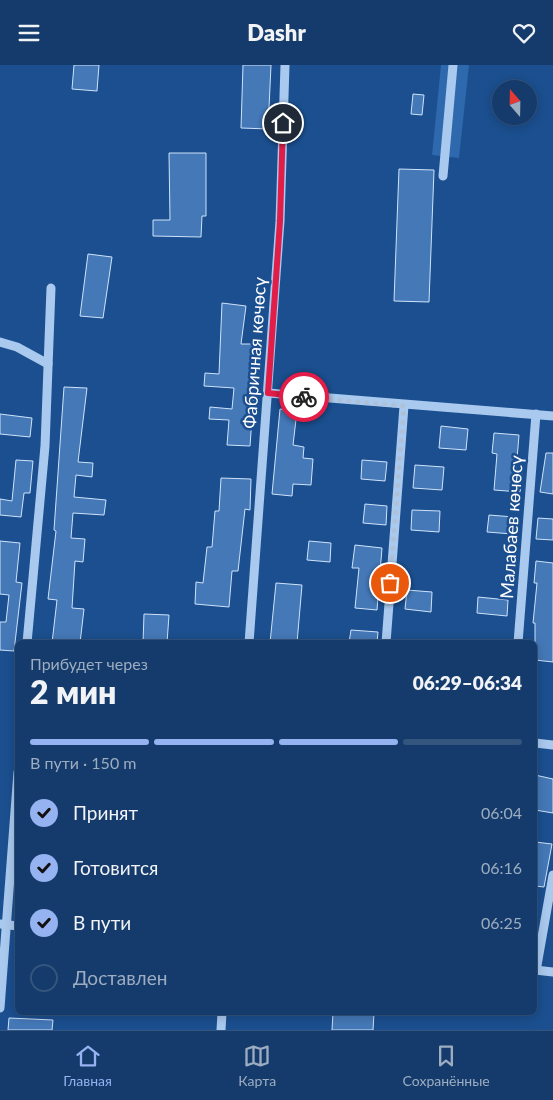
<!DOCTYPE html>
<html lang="ru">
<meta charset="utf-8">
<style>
:root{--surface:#143b6b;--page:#1d4271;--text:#f1f3f6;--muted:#9dadc1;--line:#33557e;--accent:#95b2f1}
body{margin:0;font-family:Lato,sans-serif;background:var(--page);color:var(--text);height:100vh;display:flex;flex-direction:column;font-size:19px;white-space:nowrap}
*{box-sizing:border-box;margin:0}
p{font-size:16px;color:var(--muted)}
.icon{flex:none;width:28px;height:28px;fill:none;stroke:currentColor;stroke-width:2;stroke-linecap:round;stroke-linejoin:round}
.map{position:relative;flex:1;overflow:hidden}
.drawer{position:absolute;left:15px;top:575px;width:522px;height:375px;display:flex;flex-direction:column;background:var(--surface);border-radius:8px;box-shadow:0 2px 12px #0003,0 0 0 1px var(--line)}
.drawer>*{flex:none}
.needle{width:32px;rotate:340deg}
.tools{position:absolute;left:492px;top:15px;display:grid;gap:10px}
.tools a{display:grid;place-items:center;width:45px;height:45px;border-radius:50%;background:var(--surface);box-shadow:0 2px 12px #0003,0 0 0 1px var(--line);font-size:25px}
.pin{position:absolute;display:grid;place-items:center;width:42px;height:42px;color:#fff;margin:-21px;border:2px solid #fff;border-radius:50%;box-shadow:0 1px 5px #0007}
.courier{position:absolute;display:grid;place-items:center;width:50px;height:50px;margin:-25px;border:4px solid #e11d48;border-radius:50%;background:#fff;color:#222;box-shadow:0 1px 6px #0007}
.summary em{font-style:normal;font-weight:800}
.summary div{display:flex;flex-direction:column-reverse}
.summary{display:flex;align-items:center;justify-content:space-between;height:85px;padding:0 15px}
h1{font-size:32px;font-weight:800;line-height:38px}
.bar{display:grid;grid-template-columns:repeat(4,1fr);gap:8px 5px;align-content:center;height:60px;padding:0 15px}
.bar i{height:6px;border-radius:4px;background:var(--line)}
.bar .on{background:var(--accent)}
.bar p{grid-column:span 4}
ol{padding:0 15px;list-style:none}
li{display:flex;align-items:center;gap:15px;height:55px}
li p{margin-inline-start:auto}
li .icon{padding:5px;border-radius:50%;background:var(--accent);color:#111;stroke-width:4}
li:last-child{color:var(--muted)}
li i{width:28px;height:28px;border:2px solid var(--line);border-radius:50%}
header{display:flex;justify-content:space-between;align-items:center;height:65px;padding:0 15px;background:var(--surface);font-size:22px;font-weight:800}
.dock{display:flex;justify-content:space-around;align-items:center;height:70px;border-top:1px solid var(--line);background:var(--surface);font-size:14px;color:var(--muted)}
.dock a{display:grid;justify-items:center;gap:2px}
.dock .on{color:var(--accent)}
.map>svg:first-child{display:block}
.green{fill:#2e69ad}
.building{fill:#4478b7;stroke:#cfe3fa}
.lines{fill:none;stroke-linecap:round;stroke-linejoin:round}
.minor{stroke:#a9c9ee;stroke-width:9}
.done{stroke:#afc1d8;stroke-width:5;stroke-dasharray:0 9}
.route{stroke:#e11d48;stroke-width:6}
.labels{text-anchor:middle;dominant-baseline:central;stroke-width:5;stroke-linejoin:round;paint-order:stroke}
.street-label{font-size:18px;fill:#fff;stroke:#1b4f8f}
</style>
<header><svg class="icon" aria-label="menu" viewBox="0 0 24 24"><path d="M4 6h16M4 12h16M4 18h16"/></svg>Dashr<svg class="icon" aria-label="heart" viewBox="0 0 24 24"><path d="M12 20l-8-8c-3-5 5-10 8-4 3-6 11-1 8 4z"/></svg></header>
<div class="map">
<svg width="553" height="965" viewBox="0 0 553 965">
<rect width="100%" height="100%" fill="#1b4f8f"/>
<path class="green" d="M 441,0 L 469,0 L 459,93 L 432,90 Z"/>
<g class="building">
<path d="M 74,0 L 99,0 L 97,26 L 72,24 Z"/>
<path d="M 243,0 L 271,0 L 268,64 L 241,63 Z"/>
<path d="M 413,29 L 424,30 L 422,50 L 411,49 Z"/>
<path d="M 169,88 L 206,88 L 206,151 L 202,151 L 201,172 L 153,171 L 153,155 L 170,155 Z"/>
<path d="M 399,104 L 434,105 L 429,237 L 394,236 Z"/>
<path d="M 88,189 L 112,192 L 103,253 L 80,251 Z"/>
<path d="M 222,238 L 246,241 L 241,279 L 252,279 L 250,311 L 255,311 L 250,381 L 227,380 L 229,355 L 209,354 L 210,342 L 232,344 L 234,323 L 204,321 L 205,308 L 219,309 Z"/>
<path d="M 64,322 L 87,323 L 78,397 L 93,398 L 92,412 L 76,410 L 74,432 L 106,435 L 104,450 L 73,448 L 71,473 L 85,474 L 83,497 L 75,496 L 72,543 L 84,544 L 80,578 L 52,578 L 57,535 L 48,534 L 56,466 L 54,465 Z"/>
<path d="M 280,344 L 297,346 L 293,380 L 304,382 L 303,393 L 313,394 L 311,420 L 293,419 L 292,431 L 272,429 Z"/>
<path d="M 0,349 L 32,353 L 30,372 L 0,369 Z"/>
<path d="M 441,361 L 468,364 L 466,385 L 439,383 Z"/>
<path d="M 494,368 L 519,370 L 516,406 L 522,406 L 520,427 L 494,425 L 497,389 L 492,388 Z"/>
<path d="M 546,388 L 553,388 L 553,429 L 540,427 Z"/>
<path d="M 16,395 L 33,396 L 30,428 L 24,428 L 21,452 L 0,450 L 0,434 L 12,436 Z"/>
<path d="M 362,395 L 387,397 L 385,416 L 361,414 Z"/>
<path d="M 415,400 L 444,402 L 442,425 L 413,423 Z"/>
<path d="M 221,413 L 251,414 L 250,445 L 245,444 L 238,506 L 232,506 L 229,542 L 195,539 L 196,517 L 203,518 L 207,482 L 212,482 L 215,446 L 219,446 Z"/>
<path d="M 365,439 L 387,441 L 386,460 L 363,458 Z"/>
<path d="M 412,445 L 440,446 L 439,467 L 411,465 Z"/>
<path d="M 489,450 L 514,452 L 512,469 L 487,467 Z"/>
<path d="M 538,453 L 553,454 L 553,475 L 536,474 Z"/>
<path d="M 0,476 L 20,478 L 16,517 L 22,518 L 14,586 L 0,585 L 0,557 L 6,557 L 9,530 L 0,529 Z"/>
<path d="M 309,476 L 331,478 L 330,497 L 307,495 Z"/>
<path d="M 355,480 L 382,483 L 377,545 L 355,543 L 359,503 L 352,503 Z"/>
<path d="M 536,496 L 553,498 L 553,597 L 535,595 L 535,558 L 533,558 L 537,518 L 534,518 Z"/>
<path d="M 276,518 L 302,520 L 297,578 L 270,578 Z"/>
<path d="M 407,525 L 432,527 L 431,547 L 405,544 Z"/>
<path d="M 478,532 L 508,535 L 507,551 L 477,548 Z"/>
<path d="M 144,549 L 169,550 L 167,578 L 143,578 Z"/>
<path d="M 351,565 L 378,567 L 377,578 L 349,578 Z"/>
<path d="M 535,710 L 553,714 L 553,748 L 535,745 Z"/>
<path d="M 535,777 L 552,779 L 544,822 L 535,821 Z"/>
<path d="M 333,948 L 374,948 L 373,965 L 332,965 Z"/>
<path d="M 9,953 L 53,955 L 52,965 L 8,965 Z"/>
</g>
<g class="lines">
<g class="minor">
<path d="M 443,111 L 453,0"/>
<path d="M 0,277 L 17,282 L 48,299"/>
<path d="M 268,328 L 553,351"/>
<path d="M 27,578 L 45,381 L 51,223"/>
<path d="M 249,578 L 280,156 L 285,0"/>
<path d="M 386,578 L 404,341"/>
<path d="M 518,578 L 536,349"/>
<path d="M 535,678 L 553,680"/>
<path d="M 0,859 L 18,861"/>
<path d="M 535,905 L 553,907"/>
<path d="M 536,906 L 553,810"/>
<path d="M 0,943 L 18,707"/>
<path d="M 221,965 L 222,948"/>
</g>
</g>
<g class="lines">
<path class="done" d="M 304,332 L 404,341 L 390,518"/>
<path class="route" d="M 283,58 L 280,156 L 268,328 L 304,332"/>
</g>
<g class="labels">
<g class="street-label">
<text transform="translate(254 288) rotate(-86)">Фабричная көчөсү</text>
<text transform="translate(511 462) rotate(-86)">Малабаев көчөсү</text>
</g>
</g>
</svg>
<div class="tools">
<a><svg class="needle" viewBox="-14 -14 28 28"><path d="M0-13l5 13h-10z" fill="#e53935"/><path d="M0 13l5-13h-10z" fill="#9dadc1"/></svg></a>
</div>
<div class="pin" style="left:390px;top:518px;background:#ea580c"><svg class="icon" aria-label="bag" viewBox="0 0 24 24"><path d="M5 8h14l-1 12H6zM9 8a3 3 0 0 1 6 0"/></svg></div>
<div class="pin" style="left:283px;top:58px;background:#1f2937"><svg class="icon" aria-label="home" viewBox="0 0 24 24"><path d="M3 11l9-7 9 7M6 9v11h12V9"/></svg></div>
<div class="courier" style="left:304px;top:332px"><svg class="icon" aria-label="bike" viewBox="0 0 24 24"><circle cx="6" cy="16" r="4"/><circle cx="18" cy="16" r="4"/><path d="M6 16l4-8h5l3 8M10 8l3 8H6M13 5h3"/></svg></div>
<section class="drawer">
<div class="summary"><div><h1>2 мин</h1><p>Прибудет через</p></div><em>06:29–06:34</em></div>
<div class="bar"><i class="on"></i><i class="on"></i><i class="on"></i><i></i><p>В пути · 150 m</p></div>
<ol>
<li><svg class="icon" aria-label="check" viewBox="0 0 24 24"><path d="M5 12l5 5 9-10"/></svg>Принят<p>06:04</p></li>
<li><svg class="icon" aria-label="check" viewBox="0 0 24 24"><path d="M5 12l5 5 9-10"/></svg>Готовится<p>06:16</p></li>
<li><svg class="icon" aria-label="check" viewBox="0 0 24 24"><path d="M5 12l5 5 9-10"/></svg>В пути<p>06:25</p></li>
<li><i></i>Доставлен</li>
</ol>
</section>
</div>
<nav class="dock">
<a class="on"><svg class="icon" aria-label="home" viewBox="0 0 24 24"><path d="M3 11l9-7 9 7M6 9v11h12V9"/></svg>Главная</a>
<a><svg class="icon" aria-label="map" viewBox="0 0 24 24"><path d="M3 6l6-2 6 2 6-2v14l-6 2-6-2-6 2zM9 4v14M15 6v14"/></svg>Карта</a>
<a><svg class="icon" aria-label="saved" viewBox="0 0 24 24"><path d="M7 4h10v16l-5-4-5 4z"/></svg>Сохранённые</a>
</nav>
